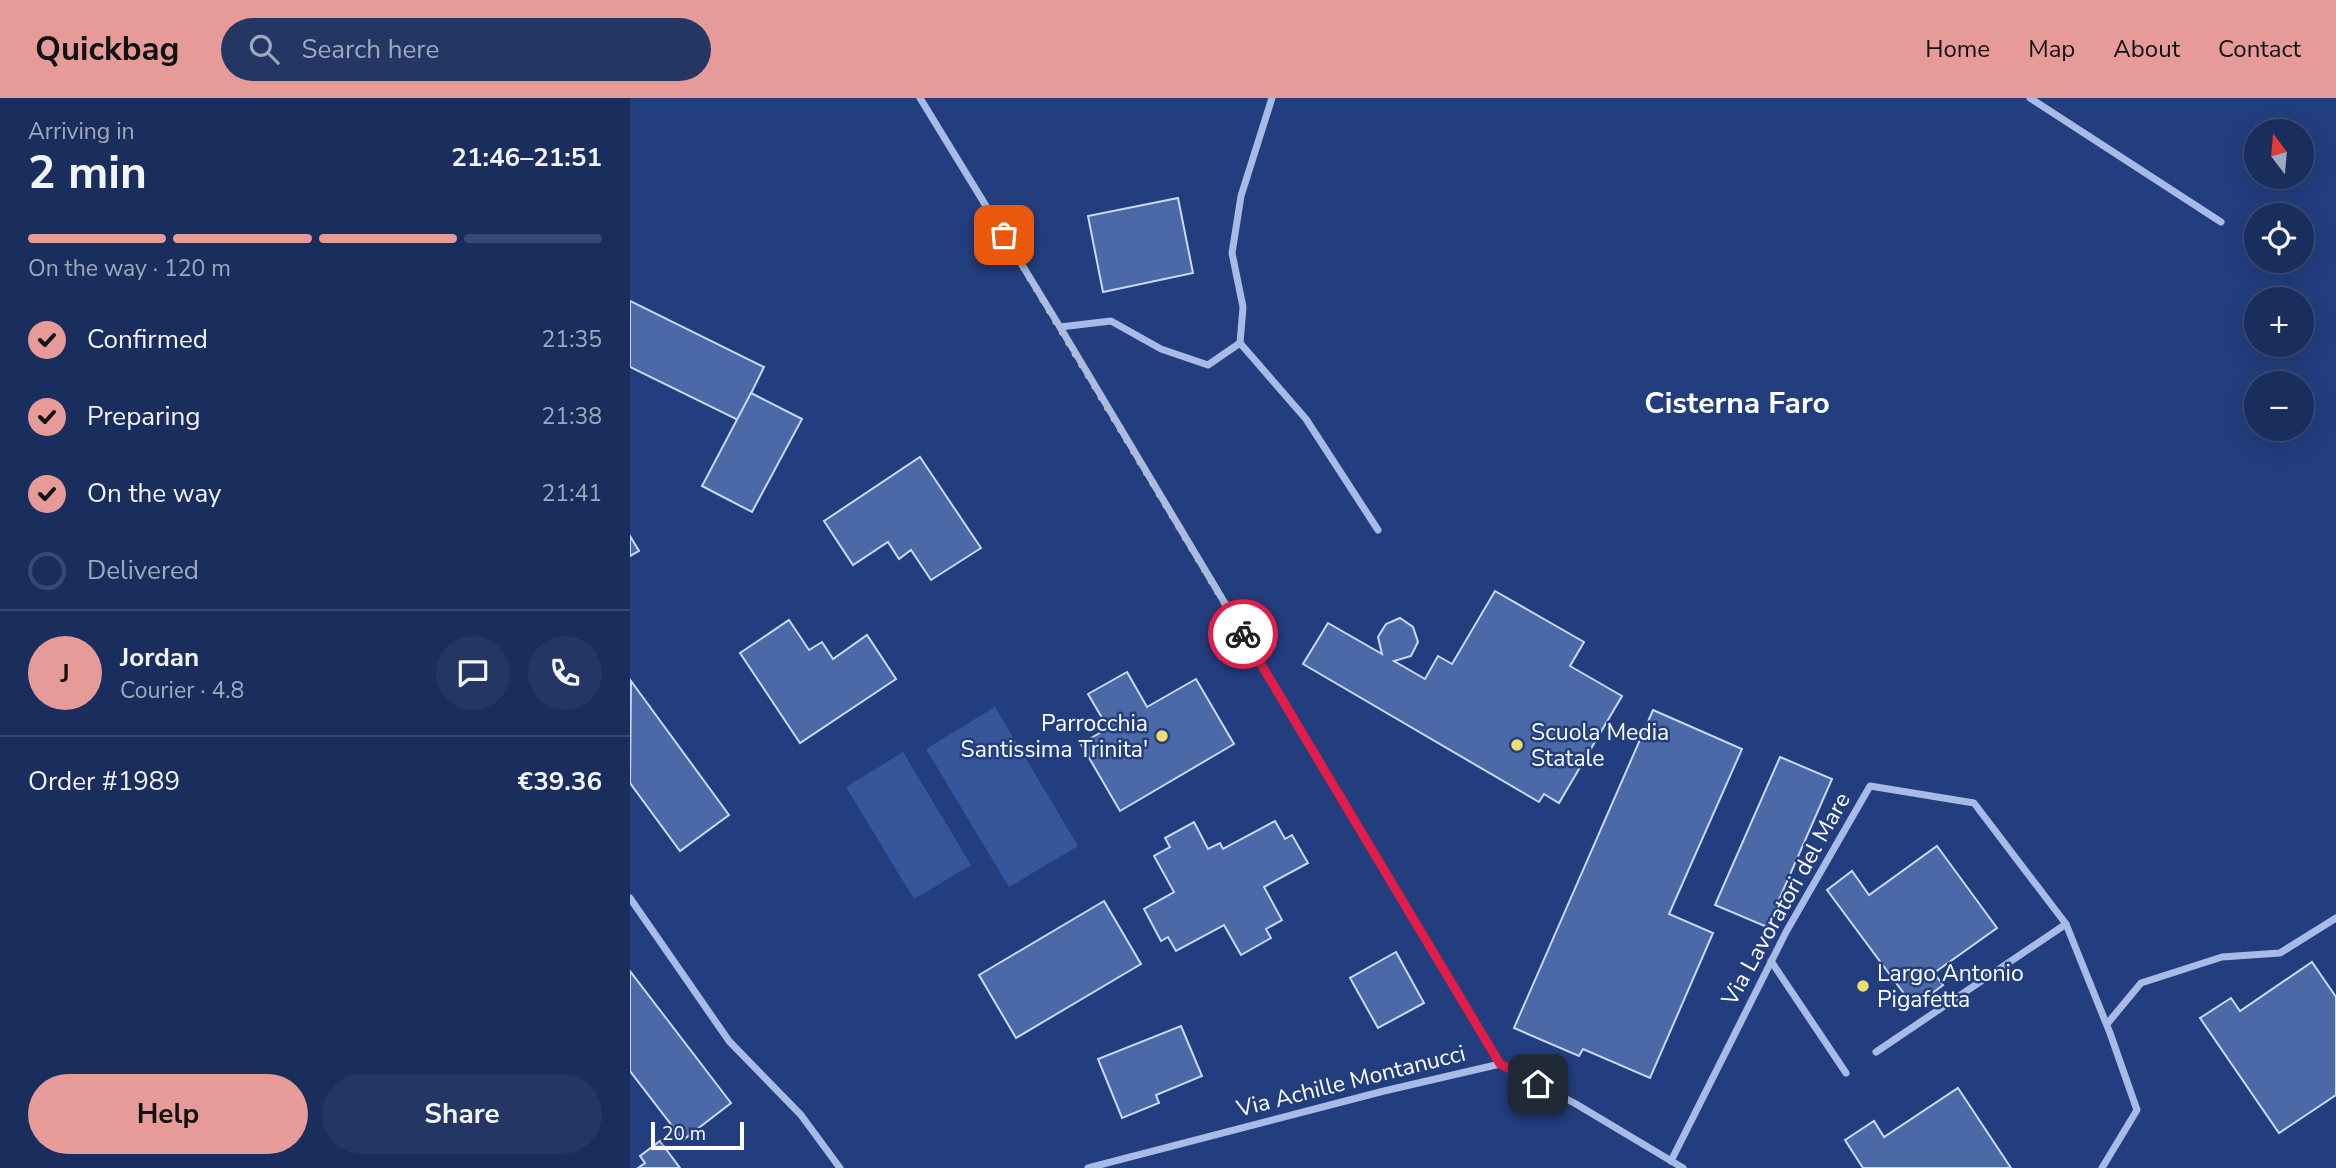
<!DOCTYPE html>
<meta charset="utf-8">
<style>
:root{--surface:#1a2e5e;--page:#233664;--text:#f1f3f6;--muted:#9fa8bc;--line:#384a73;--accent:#e69b98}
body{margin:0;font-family:"Nunito Sans",sans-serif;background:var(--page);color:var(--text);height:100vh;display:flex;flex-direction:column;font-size:26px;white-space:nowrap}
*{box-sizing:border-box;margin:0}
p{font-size:23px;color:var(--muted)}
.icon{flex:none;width:38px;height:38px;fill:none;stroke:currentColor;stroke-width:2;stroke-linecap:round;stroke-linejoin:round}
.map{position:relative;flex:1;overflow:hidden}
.drawer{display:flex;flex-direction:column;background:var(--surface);width:630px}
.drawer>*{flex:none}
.needle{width:46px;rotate:344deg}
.tools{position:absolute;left:1614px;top:21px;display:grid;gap:14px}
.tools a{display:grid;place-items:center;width:70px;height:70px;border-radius:50%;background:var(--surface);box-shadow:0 7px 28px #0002,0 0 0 2px var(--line);font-size:35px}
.scale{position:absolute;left:21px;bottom:18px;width:93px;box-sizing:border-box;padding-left:7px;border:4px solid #fff;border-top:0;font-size:19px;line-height:24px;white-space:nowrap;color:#fff;-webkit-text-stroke:5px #233e7e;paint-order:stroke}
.pin{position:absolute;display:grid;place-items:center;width:60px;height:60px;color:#fff;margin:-30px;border-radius:14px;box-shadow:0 4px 10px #0006}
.courier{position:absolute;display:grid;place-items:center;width:70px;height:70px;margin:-35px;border:5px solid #e11d48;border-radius:50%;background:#fff;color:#222;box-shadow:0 2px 9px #0007}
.headline em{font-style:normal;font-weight:700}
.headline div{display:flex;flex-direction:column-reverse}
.headline{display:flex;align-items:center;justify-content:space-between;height:119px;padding:0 28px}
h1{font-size:46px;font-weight:700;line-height:52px}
.bar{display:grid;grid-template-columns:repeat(4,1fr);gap:10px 7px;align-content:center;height:84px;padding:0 28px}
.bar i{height:9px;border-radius:5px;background:var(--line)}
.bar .active{background:var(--accent)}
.bar p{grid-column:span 4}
.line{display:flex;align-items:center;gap:18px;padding:0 28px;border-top:2px solid var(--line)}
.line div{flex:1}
.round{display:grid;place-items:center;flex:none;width:74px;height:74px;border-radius:37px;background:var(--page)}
ol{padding:0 28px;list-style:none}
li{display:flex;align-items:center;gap:21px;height:77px}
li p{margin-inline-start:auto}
li .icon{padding:7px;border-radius:50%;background:var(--accent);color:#111;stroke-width:4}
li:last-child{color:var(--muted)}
li i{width:38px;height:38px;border:4px solid var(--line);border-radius:50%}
.cta{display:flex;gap:14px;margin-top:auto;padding:14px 28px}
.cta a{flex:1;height:80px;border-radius:42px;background:var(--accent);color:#111;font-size:28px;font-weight:700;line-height:80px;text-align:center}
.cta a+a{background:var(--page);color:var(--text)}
header{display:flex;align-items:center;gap:42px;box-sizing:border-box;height:98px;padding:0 35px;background:var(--accent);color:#111}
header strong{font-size:33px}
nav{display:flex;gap:38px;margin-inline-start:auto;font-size:24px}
.search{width:490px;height:63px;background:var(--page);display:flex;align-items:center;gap:18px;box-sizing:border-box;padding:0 24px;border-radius:38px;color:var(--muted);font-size:26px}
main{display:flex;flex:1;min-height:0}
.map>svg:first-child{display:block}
.green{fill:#36569c}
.building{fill:#4b68a7;stroke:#cbd8f5;stroke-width:2}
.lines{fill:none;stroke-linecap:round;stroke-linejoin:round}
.minor{stroke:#a8bbe6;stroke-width:7}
.done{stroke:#b2bbd2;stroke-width:7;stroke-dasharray:0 12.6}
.route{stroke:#e11d48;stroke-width:9}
.poi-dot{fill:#f1dd6b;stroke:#233e7e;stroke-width:2.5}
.labels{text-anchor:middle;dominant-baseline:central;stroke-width:5;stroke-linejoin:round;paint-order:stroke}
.poi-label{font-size:23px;fill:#fff;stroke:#233e7e;text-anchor:start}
.street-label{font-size:23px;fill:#fff;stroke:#233e7e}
.district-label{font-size:30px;font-weight:bold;fill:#fff;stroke:#233e7e}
</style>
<header>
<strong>Quickbag</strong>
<div class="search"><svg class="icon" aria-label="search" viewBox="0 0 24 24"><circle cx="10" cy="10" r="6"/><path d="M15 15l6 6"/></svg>Search here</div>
<nav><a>Home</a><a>Map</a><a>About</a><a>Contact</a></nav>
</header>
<main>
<section class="drawer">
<div class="headline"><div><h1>2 min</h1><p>Arriving in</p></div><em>21:46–21:51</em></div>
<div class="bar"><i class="active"></i><i class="active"></i><i class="active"></i><i></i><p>On the way · 120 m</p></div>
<ol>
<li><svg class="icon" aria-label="check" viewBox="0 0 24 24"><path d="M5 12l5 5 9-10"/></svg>Confirmed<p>21:35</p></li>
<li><svg class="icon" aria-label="check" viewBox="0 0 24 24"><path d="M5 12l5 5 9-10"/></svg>Preparing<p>21:38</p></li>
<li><svg class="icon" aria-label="check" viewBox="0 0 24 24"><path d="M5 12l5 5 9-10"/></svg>On the way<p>21:41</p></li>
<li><i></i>Delivered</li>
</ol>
<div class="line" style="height:126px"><b class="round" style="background:var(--accent);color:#111">J</b><div><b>Jordan</b><p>Courier · 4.8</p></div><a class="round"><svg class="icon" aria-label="chat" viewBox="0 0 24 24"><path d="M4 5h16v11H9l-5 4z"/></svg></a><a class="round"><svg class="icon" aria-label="phone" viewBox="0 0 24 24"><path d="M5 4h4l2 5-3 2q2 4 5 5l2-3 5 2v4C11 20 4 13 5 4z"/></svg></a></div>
<div class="line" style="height:91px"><div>Order #1989</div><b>€39.36</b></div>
<div class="cta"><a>Help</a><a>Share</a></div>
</section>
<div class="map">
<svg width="1706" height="1070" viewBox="0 0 1706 1070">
<rect width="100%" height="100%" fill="#233e7e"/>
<g class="green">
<path d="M 365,609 L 448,748 L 379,789 L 296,651 Z"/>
<path d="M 273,654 L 341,767 L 284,801 L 216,689 Z"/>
</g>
<g class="building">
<path d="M 548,100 L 563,175 L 473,194 L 458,118 Z"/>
<path d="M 0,203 L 134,269 L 108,322 L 0,269 Z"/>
<path d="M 121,295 L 172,321 L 122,414 L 72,388 Z"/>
<path d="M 290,359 L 351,450 L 301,482 L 281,452 L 269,461 L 258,444 L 223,467 L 194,423 Z"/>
<path d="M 0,438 L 9,453 L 0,458 Z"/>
<path d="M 865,493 L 954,544 L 940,568 L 992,598 L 929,705 L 914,696 L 909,704 L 673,566 L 698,525 L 752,556 L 748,539 L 756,526 L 770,520 L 783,529 L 788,544 L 781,558 L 764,563 L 795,581 L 808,558 L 822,566 Z"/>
<path d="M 159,522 L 179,552 L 192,544 L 203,561 L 237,537 L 266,581 L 170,645 L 110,555 Z"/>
<path d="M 497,574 L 517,609 L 566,581 L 604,646 L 490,713 L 451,646 L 478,630 L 458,596 Z"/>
<path d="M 1,583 L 99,717 L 50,753 L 0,685 Z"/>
<path d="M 1023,612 L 1112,651 L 1039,816 L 1083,835 L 1020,980 L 953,951 L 949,958 L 884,930 Z"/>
<path d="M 1150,659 L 1202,681 L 1137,829 L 1085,807 Z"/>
<path d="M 645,723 L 655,741 L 662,737 L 678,765 L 634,789 L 652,822 L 636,831 L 641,840 L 611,857 L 594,827 L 546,853 L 538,839 L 531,843 L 514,811 L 544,794 L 524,758 L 540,749 L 535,740 L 564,724 L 578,751 L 590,745 L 593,751 Z"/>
<path d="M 1307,748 L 1367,830 L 1304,875 L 1313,887 L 1284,909 L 1197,792 L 1222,773 L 1239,797 Z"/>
<path d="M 474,803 L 511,866 L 386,940 L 349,877 Z"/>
<path d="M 766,854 L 794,905 L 748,930 L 720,880 Z"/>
<path d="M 1682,864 L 1706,899 L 1706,997 L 1649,1035 L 1570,920 L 1601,900 L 1610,913 Z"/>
<path d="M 0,873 L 101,1005 L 53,1042 L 0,973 Z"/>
<path d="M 551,928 L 572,978 L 526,997 L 529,1005 L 492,1020 L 468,961 Z"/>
<path d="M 1328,990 L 1381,1070 L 1233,1070 L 1215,1042 L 1244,1023 L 1254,1039 Z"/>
<path d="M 30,1043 L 50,1070 L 8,1070 L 15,1065 L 10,1058 Z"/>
</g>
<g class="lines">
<g class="minor">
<path d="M 290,0 L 430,229 L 870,966"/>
<path d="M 1400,0 L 1591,124"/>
<path d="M 430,229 L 481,223 L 531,251 L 578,267 L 610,245 L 613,209 L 602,155 L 611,98 L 642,0"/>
<path d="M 610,245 L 676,321 L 748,432"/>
<path d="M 0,800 L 99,943 L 171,1017 L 210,1070"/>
<path d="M 1141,863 L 1216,975"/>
<path d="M 1477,926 L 1511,885 L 1592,859 L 1650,855 L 1706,820"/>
<path d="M 1246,954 L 1436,826"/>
<path d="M 1041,1063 L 1156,834 L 1240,688 L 1344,705 L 1436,826 L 1480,935 L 1507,1012 L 1472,1070"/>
<path d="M 458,1070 L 754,993 L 870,966 L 946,1006 L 1053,1070"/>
</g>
</g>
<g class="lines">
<path class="done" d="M 374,137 L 613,536"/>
<path class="route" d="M 613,536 L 870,966 L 908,986"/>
</g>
<g class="poi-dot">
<circle cx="532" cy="638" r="7"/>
<circle cx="887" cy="647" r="7"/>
<circle cx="1233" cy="888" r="7"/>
</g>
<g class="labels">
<g class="poi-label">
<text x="518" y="625" text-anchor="end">Parrocchia<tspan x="518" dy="26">Santissima Trinita'</tspan></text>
<text x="901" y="634">Scuola Media<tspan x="901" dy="26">Statale</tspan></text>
<text x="1247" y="875">Largo Antonio<tspan x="1247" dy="26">Pigafetta</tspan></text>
</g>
<g class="street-label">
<text transform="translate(1156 801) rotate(-61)">Via Lavoratori del Mare</text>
<text transform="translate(721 983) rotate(-14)">Via Achille Montanucci</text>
</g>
<g class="district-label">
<text x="1107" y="305">Cisterna Faro</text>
</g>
</g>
</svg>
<div class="tools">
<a><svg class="needle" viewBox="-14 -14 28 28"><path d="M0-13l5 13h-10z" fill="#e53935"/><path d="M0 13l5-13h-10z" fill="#9fa8bc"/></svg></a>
<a><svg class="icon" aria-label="locate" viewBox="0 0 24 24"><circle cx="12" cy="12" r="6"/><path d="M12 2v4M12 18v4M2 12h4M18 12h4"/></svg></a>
<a>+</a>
<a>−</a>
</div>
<div class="scale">20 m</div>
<div class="pin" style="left:374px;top:137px;background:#ea580c"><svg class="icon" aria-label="bag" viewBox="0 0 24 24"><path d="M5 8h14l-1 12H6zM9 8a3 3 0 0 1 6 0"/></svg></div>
<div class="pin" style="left:908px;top:986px;background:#1f2937"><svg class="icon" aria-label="home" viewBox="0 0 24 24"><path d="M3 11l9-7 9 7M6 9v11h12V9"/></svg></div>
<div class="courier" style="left:613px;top:536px"><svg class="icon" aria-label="bike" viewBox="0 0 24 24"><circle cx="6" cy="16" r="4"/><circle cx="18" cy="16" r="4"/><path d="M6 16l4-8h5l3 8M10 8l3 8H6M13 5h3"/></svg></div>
</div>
</main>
